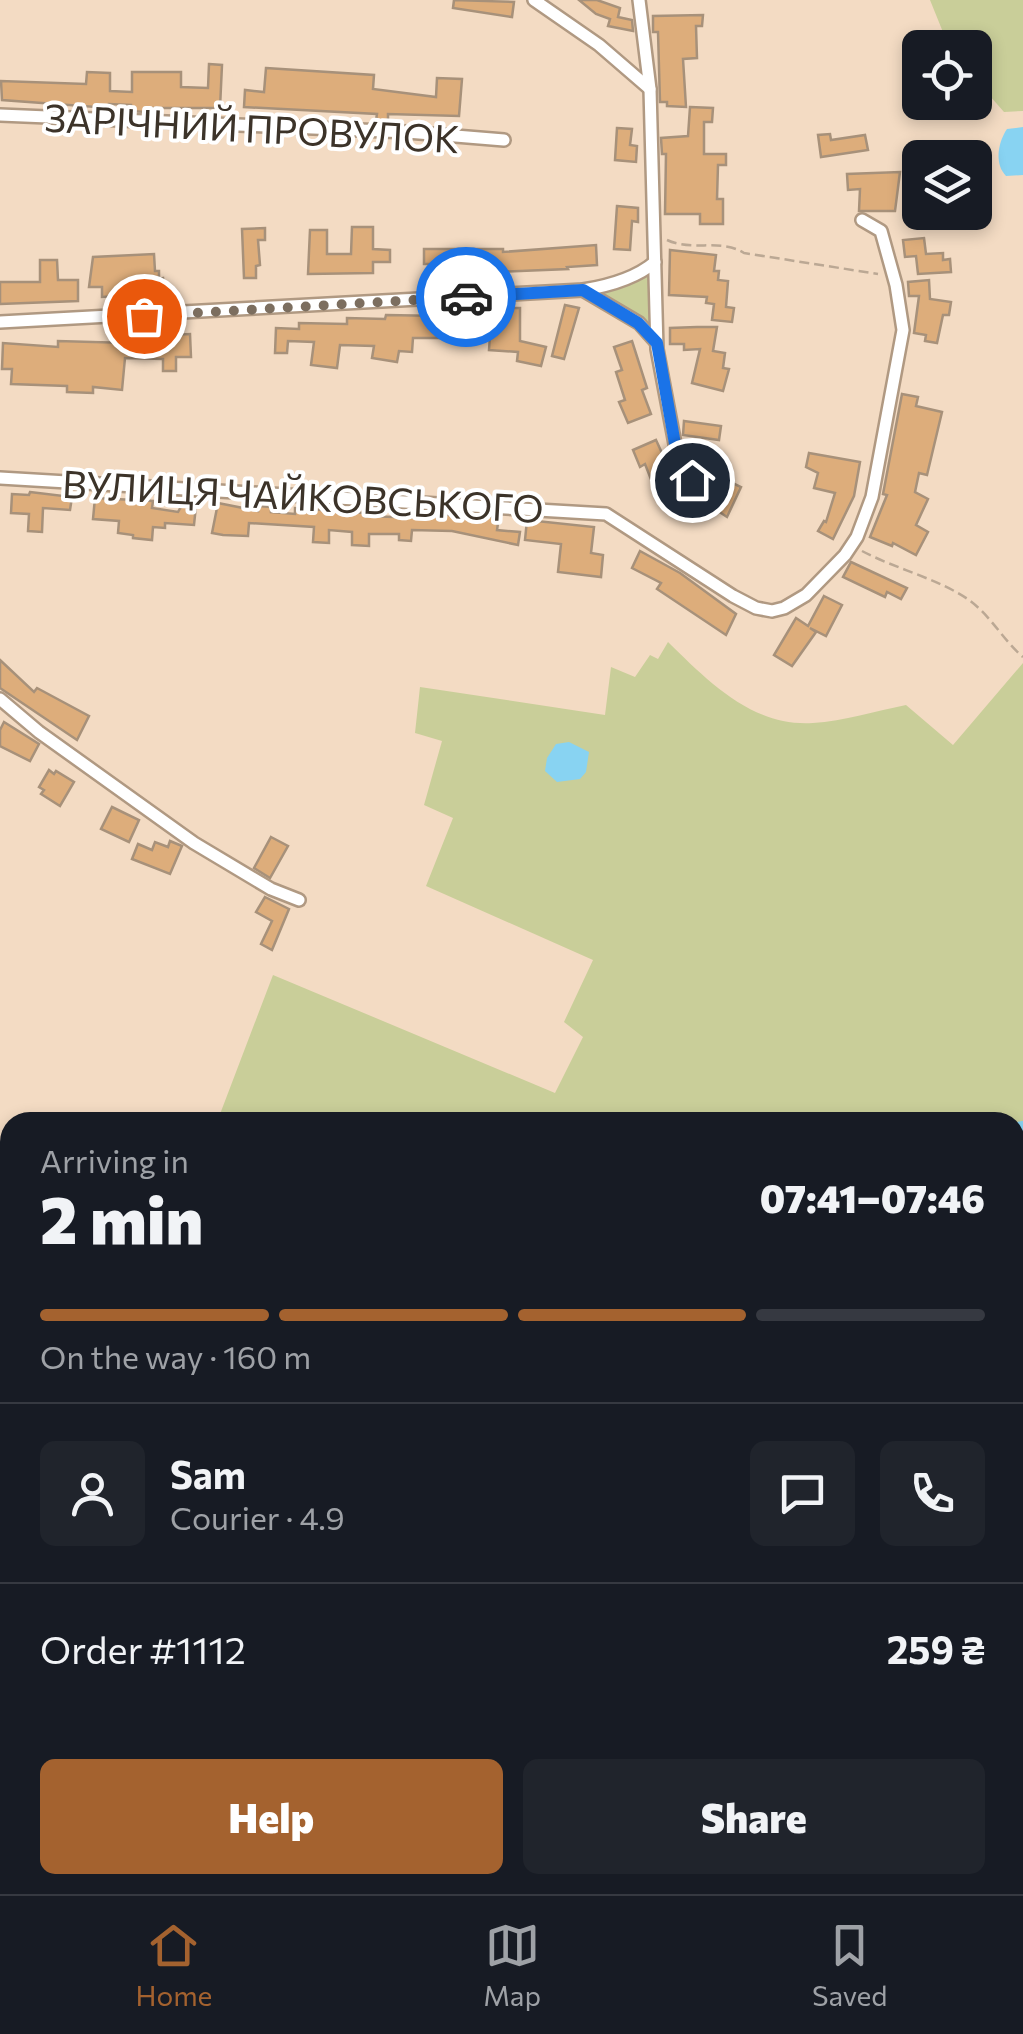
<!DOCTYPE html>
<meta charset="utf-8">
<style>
:root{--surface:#171b24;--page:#20242c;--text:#f1f3f6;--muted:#9ea1a6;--line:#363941;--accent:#a4622f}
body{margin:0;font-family:Commissioner,sans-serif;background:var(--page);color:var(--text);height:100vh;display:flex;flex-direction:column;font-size:38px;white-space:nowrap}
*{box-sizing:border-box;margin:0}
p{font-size:32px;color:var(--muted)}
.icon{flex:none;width:55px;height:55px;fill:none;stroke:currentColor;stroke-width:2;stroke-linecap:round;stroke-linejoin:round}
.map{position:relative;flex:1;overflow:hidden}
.drawer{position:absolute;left:0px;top:1112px;width:1025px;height:782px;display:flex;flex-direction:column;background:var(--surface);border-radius:30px 30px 0 0;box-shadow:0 5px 15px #0003}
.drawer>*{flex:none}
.controls{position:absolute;left:902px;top:30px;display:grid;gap:20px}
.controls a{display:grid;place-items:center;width:90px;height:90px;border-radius:15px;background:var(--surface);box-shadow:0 5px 15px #0003;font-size:50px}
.pin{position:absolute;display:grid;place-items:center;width:85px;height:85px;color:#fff;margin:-42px;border:5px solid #fff;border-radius:50%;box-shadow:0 2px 10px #0007}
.courier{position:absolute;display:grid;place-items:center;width:100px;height:100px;margin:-50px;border:8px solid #1a73e8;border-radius:50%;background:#fff;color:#222;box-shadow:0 2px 12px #0007}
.overview em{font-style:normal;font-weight:800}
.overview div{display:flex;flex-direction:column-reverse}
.overview{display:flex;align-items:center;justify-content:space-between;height:170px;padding:0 40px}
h1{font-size:65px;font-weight:800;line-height:75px}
.bar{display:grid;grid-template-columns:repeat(4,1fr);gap:15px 10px;align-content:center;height:120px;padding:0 40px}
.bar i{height:12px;border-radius:8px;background:var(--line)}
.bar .on{background:var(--accent)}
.bar p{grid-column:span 4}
.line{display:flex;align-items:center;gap:25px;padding:0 40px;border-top:2px solid var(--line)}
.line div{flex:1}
.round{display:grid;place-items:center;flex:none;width:105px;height:105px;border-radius:15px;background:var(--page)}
.action{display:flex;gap:20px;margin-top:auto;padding:20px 40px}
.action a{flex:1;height:115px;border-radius:15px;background:var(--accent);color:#fff;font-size:40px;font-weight:800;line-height:115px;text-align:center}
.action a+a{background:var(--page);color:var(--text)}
.tab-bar{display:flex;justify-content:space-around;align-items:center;height:140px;border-top:2px solid var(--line);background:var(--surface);font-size:28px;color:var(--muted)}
.tab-bar a{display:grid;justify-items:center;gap:5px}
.tab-bar .on{color:var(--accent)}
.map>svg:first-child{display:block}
.green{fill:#c9ce99}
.forest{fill:#9da262}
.water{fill:#88d3f2}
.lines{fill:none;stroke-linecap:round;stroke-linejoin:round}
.river{stroke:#88d3f2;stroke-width:28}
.building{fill:#ddad7b;stroke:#a7917a;stroke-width:2.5}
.minor-casing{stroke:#b09982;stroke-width:16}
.path{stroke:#bba894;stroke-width:2.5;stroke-dasharray:10 5;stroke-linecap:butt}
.minor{stroke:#fff;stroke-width:11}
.done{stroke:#7c6e5f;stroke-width:10;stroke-dasharray:0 18}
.route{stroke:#1a73e8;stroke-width:12}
.labels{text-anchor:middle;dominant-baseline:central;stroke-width:8;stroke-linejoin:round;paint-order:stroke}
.street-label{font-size:38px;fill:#3c3329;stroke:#fff}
</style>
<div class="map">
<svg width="1023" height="1894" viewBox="0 0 1023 1894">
<rect width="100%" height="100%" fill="#f3dbc3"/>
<g class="green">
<path d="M 930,0 L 1023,0 L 1023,111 L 1004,112 L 975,79 L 975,48 L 949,47 Z"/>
<path d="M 655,262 L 652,337 L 583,290 Z"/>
<path d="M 668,642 C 708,681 752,727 813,723 C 844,721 876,711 906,705 L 953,745 L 1023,663 L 1023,1894 L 374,1894 L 368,1885 L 1015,1885 L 1015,1122 L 217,1122 L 273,975 L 555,1093 L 583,1037 L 564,1022 L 593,960 L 426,886 L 453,818 L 424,805 L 442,741 L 415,733 L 420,687 L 605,715 L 611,667 L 635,677 L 650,655 L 658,659 Z"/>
</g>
<g class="forest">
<path d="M 10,1289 L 10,1860 L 0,1853 L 0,1661 L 3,1662 L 8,1627 L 0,1623 L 0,1293 Z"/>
<path d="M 46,1885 L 368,1885 L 374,1894 L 60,1894 Z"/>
</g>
<g class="water">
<path d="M 1023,127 L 1023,175 L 1006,176 C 994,164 998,142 1007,129 Z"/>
<path d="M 569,742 L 589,752 L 586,772 L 580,779 L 557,782 L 545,771 L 547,758 L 556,744 Z"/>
</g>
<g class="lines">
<g class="river">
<path d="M 1015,1147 L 1023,1135"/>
<path d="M 1015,1389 L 1023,1393"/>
<path d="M 817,1885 L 817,1894"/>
</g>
</g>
<g class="building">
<path d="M 454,0 L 514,2 L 512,17 L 453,8 Z"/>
<path d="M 579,0 L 597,0 L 620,8 L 618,17 L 632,20 L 633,31 L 608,26 L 610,19 L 596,14 Z"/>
<path d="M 703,15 L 702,26 L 696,26 L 697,58 L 683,59 L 686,107 L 667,106 L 667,102 L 660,102 L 658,32 L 653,32 L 653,16 Z"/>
<path d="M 209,64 L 222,65 L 220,108 L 147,108 L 146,112 L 131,111 L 131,105 L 109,104 L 109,108 L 2,100 L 1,81 L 86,84 L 87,72 L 110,73 L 110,91 L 132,92 L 132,72 L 181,72 L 181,87 L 208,88 Z"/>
<path d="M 266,68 L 374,75 L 373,89 L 436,97 L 437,78 L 462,79 L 459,116 L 388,114 L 388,121 L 376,120 L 377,114 L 244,107 L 245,90 L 264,92 Z"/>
<path d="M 690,107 L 713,108 L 712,122 L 704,122 L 704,154 L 726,154 L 726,165 L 718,165 L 717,199 L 723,199 L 723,224 L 700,224 L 700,214 L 665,214 L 666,154 L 662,154 L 661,138 L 688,136 Z"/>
<path d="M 617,128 L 632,129 L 630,145 L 637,146 L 636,162 L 615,160 Z"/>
<path d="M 830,134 L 831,140 L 865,135 L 868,150 L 821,157 L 818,135 Z"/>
<path d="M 900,172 L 895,211 L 859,211 L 860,189 L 848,190 L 847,174 Z"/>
<path d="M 617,206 L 638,208 L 638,222 L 632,221 L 630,250 L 614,249 Z"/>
<path d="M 352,227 L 373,227 L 373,249 L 390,250 L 390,262 L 373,262 L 373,273 L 308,274 L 310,230 L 327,230 L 327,254 L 351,254 Z"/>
<path d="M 265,228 L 265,240 L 258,240 L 260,265 L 256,266 L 256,278 L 244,278 L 242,229 Z"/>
<path d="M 924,238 L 926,254 L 943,253 L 943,260 L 950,259 L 951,272 L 918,274 L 916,256 L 905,257 L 903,240 Z"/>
<path d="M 596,245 L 597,265 L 567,267 L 568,269 L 444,274 L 444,264 L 424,264 L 424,249 L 503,249 L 503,252 Z"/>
<path d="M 670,250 L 716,255 L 714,271 L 719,271 L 718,280 L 728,281 L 726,307 L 734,308 L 732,322 L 712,320 L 714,304 L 706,303 L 707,297 L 669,295 Z"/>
<path d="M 154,254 L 155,271 L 159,271 L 159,279 L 163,278 L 164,293 L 102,297 L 102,287 L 89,287 L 93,257 Z"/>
<path d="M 40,260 L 57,260 L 58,280 L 78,280 L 78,301 L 0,304 L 0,282 L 40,282 Z"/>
<path d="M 929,280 L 930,299 L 951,302 L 949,315 L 943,315 L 937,343 L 925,341 L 926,335 L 914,333 L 919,296 L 909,296 L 908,282 Z"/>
<path d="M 565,305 L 579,308 L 564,359 L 552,356 Z"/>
<path d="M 508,308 L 520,308 L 520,341 L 546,347 L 541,366 L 517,361 L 518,352 L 489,350 L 490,336 L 462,335 L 467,309 L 508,312 Z"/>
<path d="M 386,315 L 441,316 L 441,338 L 413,338 L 412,352 L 399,351 L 397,362 L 372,358 L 374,346 L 340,345 L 337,368 L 311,365 L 314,342 L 288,341 L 287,353 L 275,353 L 276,328 L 299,329 L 299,323 L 347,324 L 347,318 L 385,319 Z"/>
<path d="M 697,327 L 717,327 L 713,351 L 725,353 L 723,368 L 729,369 L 723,391 L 692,383 L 700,349 L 684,350 L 684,344 L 670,344 L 670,328 Z"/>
<path d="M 190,334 L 191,357 L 176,357 L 176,371 L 163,371 L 163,359 L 125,358 L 122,390 L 93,387 L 93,393 L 67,392 L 67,386 L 11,384 L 12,369 L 2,369 L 3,343 L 58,347 L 58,341 L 128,343 L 128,338 L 172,340 L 171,335 Z"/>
<path d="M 632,341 L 647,388 L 642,390 L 651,414 L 628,423 L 619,402 L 625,400 L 616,372 L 622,370 L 614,347 Z"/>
<path d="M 902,394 L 918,397 L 916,406 L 942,412 L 927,475 L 919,473 L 915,492 L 928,499 L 916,525 L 928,532 L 916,555 L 893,543 L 892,546 L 870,537 L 887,495 L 883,494 Z"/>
<path d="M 684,421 L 721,426 L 719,440 L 683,435 Z"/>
<path d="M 656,440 L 668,466 L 665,468 L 673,479 L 654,487 L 645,464 L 640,467 L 633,450 Z"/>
<path d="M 809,453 L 860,462 L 854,496 L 833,539 L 818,531 L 824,521 L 826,522 L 835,493 L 814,488 L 818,473 L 806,467 Z"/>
<path d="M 722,478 L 741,487 L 727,517 L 709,505 Z"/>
<path d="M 30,492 L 72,497 L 70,510 L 43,508 L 42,532 L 28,531 L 29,514 L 11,513 L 12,494 L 29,495 Z"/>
<path d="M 95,498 L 153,501 L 152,508 L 178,512 L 182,505 L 196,506 L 194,525 L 165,523 L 165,528 L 153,527 L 152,540 L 133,538 L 133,535 L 118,533 L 119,521 L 93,519 Z"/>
<path d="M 218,503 L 258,511 L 258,506 L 271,507 L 271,512 L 295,514 L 295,508 L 364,513 L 364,516 L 426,518 L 426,514 L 499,517 L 497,530 L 520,532 L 518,545 L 452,531 L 412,530 L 411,541 L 399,540 L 399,534 L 369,534 L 369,546 L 352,545 L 352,532 L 329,530 L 329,543 L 313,542 L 314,527 L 249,523 L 248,536 L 223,535 L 212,533 Z"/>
<path d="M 527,520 L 594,527 L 591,553 L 603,555 L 601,577 L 558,572 L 561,544 L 525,540 Z"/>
<path d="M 640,551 L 680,573 L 736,614 L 726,635 L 657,589 L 661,583 L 632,568 Z"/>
<path d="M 851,562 L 907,588 L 901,599 L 887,592 L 885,597 L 843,577 Z"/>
<path d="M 824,596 L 842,605 L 826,636 L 810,628 L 816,632 L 792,666 L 774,655 L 796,618 L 808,626 Z"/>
<path d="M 0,660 L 34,692 L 37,688 L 89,716 L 77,740 L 0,688 Z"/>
<path d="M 4,722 L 39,744 L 30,761 L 0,746 L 0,730 Z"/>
<path d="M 49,770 L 54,774 L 56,771 L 74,782 L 60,806 L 41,794 L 44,790 L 39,787 Z"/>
<path d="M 112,807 L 139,820 L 129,842 L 101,829 Z"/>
<path d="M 271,837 L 288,846 L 270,878 L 254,868 Z"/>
<path d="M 170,841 L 182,846 L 170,874 L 132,859 L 138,844 L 152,850 L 155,842 L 168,847 Z"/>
<path d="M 265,897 L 289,909 L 272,950 L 261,944 L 272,921 L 256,912 Z"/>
</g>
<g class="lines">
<defs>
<g id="minor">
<path d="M 534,0 L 599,45 L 650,89"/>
<path d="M 639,0 L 650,89 L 657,349 L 675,444 L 692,480"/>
<path d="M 0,115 L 407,132 L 504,140"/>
<path d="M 583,290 L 639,323 L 656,342"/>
<path d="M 0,322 L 583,290 C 608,286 635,279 655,262"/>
<path d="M 0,478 L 606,514 L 733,596 L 756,608 L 772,611 L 784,608 L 806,595 L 845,555 L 857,537 L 872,497 L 903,330 L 896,285 L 881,231 L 862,220"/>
<path d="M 0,699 L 39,732 L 194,843 L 271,889 L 299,900"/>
</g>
</defs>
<use href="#minor" class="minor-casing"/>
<g class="path">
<path d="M 667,240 C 693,252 720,238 744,253 L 878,274"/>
<path d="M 862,551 C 896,569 939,579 969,600 C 991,616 1003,640 1023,657"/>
</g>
<use href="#minor" class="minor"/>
</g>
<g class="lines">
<path class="done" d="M 144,316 L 466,297"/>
<path class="route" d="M 466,297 L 583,290 L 638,323 L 657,343 L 675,444 L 692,480"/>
</g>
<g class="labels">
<g class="street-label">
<text transform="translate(252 127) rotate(3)">ЗАРІЧНИЙ ПРОВУЛОК</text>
<text transform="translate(303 495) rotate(3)">ВУЛИЦЯ ЧАЙКОВСЬКОГО</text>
</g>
</g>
</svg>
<div class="controls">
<a><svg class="icon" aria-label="locate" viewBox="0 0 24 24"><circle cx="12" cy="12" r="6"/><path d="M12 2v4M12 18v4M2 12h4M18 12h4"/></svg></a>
<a><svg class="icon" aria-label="layers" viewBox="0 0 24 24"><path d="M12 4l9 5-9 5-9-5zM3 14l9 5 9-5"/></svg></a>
</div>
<div class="pin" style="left:144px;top:316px;background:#ea580c"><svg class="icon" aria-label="bag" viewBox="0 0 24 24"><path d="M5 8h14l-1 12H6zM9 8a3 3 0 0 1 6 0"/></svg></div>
<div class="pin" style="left:692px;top:480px;background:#1f2937"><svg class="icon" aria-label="home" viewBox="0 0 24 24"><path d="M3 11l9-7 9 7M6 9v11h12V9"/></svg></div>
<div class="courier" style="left:466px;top:297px"><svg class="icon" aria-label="car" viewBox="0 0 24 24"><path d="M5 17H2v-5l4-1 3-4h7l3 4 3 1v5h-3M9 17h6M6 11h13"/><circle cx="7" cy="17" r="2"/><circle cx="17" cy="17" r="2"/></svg></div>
<section class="drawer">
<div class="overview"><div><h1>2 min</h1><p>Arriving in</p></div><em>07:41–07:46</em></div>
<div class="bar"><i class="on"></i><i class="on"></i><i class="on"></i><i></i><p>On the way · 160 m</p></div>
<div class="line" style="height:180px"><a class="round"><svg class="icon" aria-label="person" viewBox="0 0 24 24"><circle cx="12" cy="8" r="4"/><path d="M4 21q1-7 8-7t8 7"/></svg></a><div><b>Sam</b><p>Courier · 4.9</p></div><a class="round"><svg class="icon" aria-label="chat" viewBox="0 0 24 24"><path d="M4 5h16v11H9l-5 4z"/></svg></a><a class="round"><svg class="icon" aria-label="phone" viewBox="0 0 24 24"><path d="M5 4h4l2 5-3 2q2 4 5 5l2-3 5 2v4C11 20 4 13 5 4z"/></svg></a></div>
<div class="line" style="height:130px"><div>Order #1112</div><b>259 ₴</b></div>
<div class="action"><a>Help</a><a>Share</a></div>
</section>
</div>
<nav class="tab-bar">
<a class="on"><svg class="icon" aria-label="home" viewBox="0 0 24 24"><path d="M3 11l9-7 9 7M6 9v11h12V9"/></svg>Home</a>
<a><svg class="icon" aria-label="map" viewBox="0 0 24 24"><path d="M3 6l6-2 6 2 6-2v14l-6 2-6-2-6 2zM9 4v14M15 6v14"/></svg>Map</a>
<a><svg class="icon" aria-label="saved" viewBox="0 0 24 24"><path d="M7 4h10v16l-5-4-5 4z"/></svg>Saved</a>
</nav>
